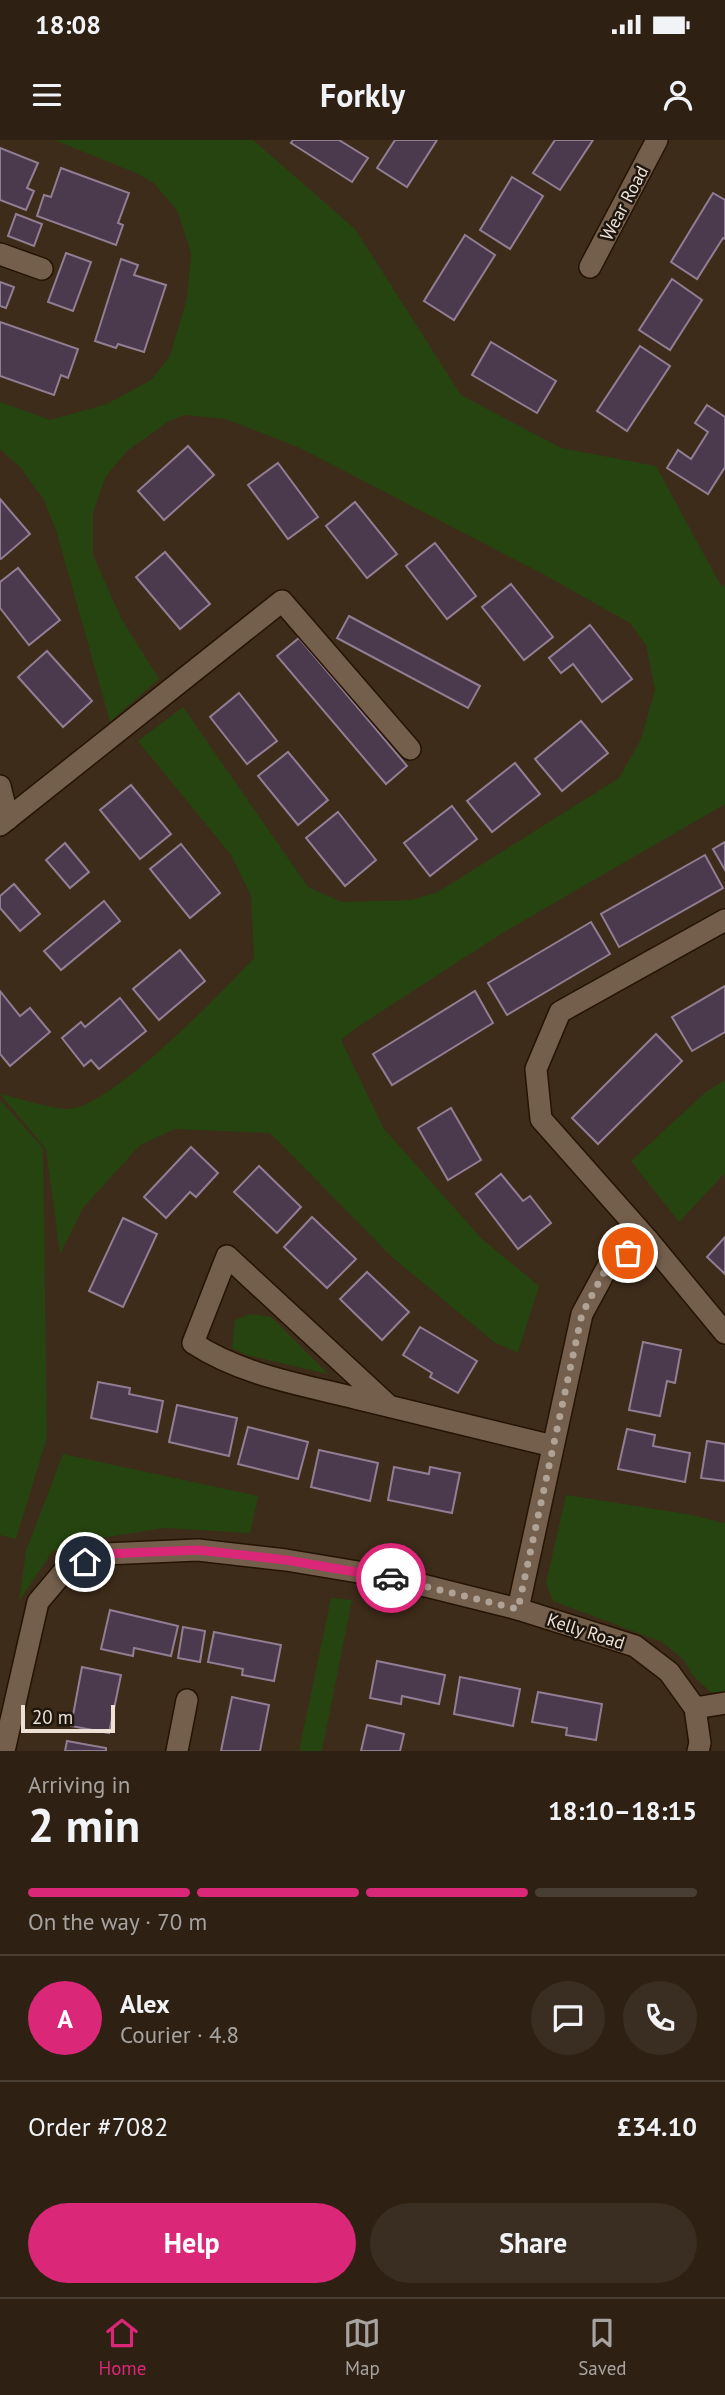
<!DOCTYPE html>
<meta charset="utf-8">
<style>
:root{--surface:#2e2114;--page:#3a2e22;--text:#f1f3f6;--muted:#a7a3a0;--line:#493e34;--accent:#db2777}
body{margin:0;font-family:"PT Sans",sans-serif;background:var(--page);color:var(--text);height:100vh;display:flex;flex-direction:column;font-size:26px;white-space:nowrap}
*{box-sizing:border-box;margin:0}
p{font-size:23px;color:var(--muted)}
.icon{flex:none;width:38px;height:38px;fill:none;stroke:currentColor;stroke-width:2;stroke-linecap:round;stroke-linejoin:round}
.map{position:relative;height:1611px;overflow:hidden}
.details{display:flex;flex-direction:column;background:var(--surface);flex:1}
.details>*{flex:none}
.scale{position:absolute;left:21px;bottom:18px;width:94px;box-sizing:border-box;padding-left:7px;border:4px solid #ede1d6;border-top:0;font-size:19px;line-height:24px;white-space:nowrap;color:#ede1d6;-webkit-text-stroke:5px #1f160e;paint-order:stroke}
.pin{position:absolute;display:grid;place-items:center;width:60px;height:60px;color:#fff;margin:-30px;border:4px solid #fff;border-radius:50%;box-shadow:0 2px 7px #0007}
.courier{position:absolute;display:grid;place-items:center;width:70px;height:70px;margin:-35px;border:5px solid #db2777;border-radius:50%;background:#fff;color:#222;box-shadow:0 2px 9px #0007}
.summary em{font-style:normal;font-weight:700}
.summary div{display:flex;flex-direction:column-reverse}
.summary{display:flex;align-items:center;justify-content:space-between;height:119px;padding:0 28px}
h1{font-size:46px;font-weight:700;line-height:52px}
.bar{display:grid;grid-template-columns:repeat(4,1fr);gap:10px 7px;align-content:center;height:84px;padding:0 28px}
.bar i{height:9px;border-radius:5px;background:var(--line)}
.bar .on{background:var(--accent)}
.bar p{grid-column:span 4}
.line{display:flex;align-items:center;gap:18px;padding:0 28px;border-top:2px solid var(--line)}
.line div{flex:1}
.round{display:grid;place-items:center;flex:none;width:74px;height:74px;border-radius:37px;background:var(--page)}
.primary-button{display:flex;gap:14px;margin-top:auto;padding:14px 28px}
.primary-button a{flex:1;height:80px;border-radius:42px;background:var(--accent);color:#fff;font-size:28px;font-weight:700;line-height:80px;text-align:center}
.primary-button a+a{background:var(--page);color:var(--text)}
.status{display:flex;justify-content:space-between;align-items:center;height:49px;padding:0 35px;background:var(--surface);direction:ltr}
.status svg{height:19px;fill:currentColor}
header{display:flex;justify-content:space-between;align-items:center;height:91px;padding:0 28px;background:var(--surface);font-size:32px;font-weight:700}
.tab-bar{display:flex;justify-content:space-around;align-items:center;height:98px;border-top:2px solid var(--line);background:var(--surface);font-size:19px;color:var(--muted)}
.tab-bar a{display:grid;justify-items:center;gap:4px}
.tab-bar .on{color:var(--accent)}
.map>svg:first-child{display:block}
.green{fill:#25440f}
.building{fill:#4b3a4d;stroke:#917e94;stroke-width:2}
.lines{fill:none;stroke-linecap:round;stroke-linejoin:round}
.minor-casing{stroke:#251403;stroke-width:24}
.minor{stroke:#745f4c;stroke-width:21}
.done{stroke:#b0a294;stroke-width:7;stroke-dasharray:0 12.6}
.route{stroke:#db2777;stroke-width:9}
.labels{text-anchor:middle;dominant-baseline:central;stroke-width:5;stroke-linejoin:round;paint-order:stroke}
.street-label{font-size:18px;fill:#ede1d6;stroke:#1f160e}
</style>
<div class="status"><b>18:08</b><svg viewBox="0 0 49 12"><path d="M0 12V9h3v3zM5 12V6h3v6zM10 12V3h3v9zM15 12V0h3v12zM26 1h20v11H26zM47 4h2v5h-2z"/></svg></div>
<header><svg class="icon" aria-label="menu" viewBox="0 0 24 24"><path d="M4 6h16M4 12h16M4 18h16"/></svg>Forkly<svg class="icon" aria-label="person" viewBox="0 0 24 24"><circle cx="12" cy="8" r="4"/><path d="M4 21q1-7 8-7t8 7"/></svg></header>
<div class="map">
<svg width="725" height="1611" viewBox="0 0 725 1611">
<rect width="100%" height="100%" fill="#3e2c1a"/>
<g class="green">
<path d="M 54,0 L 253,0 L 355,89 L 461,255 L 561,308 L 656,326 L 720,444 L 725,447 L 725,664 L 504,792 L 356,888 L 341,900 L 384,989 L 482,1099 L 539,1146 L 518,1213 L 494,1202 L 391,1116 L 270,993 L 175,989 L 140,1005 L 83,1068 L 60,1114 L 46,1009 L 0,954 C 17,958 53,969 68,969 C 112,967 222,852 254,818 L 251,756 L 231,715 L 138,601 L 183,567 L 308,747 L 341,762 L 411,760 L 438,752 L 619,638 L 641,599 L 655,550 L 646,505 L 630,483 L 541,433 L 300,308 L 226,279 L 184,275 L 169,281 L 127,311 L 106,336 L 93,373 L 93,415 L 121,478 L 159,539 L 110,582 L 57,393 L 44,360 L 20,327 L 0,309 L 0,262 L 50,280 L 107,264 L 151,240 L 170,216 L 187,158 L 191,113 L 178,72 L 154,43 L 136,33 Z"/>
<path d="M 725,940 L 725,1033 L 679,1082 L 631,1021 L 706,952 Z"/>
<path d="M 0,960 L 43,1008 L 47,1297 L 16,1399 L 0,1395 Z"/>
<path d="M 250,1174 L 271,1177 L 328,1234 L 247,1215 L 232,1208 L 235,1180 Z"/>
<path d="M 63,1314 L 258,1356 L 250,1393 L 164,1388 L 88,1400 L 52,1412 L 19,1461 L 26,1411 Z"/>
<path d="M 566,1355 L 687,1374 L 725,1383 L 725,1552 L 711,1552 L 694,1537 L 683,1519 L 662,1502 L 553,1461 L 546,1443 Z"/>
<path d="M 331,1458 L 352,1460 L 322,1611 L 299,1611 Z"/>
</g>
<g class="building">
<path d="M 293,0 L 339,0 L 368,18 L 352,42 L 291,3 Z"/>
<path d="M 395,0 L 437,0 L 407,47 L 377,28 Z"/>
<path d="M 555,0 L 593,0 L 560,50 L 533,33 Z"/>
<path d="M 0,8 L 38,23 L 27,48 L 34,51 L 26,70 L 0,60 Z"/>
<path d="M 61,28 L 129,53 L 118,83 L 123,85 L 116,105 L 37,76 L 44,55 L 51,57 Z"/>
<path d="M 512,37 L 543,56 L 510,109 L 480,90 Z"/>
<path d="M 713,53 L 725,60 L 725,99 L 723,98 L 697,139 L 671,122 Z"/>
<path d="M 16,74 L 42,84 L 34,106 L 8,96 Z"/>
<path d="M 465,95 L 495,115 L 454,180 L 424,161 Z"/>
<path d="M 66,113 L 91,122 L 73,171 L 48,162 Z"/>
<path d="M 121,119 L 138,125 L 134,135 L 166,145 L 144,212 L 118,204 L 116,208 L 95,201 Z"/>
<path d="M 672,139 L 702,160 L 670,210 L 639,190 Z"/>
<path d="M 0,142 L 14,147 L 6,168 L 0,166 Z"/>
<path d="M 0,182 L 78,209 L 68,238 L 61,235 L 54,255 L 0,236 Z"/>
<path d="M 491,202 L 556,241 L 537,273 L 472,235 Z"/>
<path d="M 640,206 L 670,226 L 627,291 L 597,271 Z"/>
<path d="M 707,265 L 725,277 L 725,327 L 708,354 L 667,328 L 678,310 L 691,319 L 708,292 L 695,283 Z"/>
<path d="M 188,306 L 214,335 L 164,380 L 138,351 Z"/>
<path d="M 278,323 L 318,377 L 288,399 L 248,345 Z"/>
<path d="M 0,359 L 30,394 L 1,419 L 0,418 Z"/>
<path d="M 355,362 L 397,414 L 367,438 L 326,386 Z"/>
<path d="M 435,403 L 476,456 L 447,479 L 406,426 Z"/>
<path d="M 165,412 L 210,464 L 180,489 L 136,437 Z"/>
<path d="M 18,428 L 60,480 L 29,505 L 0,468 L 0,442 Z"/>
<path d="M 511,444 L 553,497 L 524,520 L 482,467 Z"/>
<path d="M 349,476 L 480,546 L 468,568 L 337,498 Z"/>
<path d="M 590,485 L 632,539 L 602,562 L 573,524 L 561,533 L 549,518 Z"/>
<path d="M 299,498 L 407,626 L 386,644 L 277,516 Z"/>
<path d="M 47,511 L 92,561 L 63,587 L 18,537 Z"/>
<path d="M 239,553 L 277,601 L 247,624 L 210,577 Z"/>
<path d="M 581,581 L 608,613 L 562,651 L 535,619 Z"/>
<path d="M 288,612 L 328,660 L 298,685 L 258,636 Z"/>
<path d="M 515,623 L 540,654 L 492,692 L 467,661 Z"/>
<path d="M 131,645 L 171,694 L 140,719 L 100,670 Z"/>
<path d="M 452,666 L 477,699 L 430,736 L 404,703 Z"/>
<path d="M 338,672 L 376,720 L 345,746 L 306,698 Z"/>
<path d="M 725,702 L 725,730 L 713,709 Z"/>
<path d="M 65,703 L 89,732 L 70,748 L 46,720 Z"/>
<path d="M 181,704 L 220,753 L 190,778 L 150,729 Z"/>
<path d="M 705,715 L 723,748 L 619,807 L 601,774 Z"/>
<path d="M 14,744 L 40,774 L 20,791 L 0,768 L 0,756 Z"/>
<path d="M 104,761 L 120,781 L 61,830 L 44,811 Z"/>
<path d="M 591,782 L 610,814 L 507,875 L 488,843 Z"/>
<path d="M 180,810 L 205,841 L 159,880 L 133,849 Z"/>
<path d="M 725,846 L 725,892 L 692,911 L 672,877 Z"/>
<path d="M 0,851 L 20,876 L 30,868 L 50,892 L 10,926 L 0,914 Z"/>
<path d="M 475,851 L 493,883 L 392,945 L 373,914 Z"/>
<path d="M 120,858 L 146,891 L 99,929 L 91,920 L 84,926 L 62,898 L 81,882 L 85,887 Z"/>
<path d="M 656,894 L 682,921 L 598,1004 L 572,978 Z"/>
<path d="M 451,968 L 481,1020 L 448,1040 L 418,988 Z"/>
<path d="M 191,1007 L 218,1033 L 196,1057 L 190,1052 L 166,1078 L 144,1057 Z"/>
<path d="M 259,1026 L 301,1067 L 277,1093 L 234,1052 Z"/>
<path d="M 501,1034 L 523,1061 L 530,1056 L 551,1083 L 518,1109 L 476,1054 Z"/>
<path d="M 312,1077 L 356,1119 L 327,1148 L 284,1107 Z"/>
<path d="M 123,1078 L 157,1094 L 123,1167 L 89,1151 Z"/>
<path d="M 725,1097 L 725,1134 L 707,1117 Z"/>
<path d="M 367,1132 L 409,1172 L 382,1200 L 340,1159 Z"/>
<path d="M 420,1187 L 477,1221 L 458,1253 L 430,1237 L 432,1233 L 403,1215 Z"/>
<path d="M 643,1202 L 681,1210 L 675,1243 L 667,1241 L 660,1276 L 629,1270 Z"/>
<path d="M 98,1242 L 130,1248 L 129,1254 L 163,1261 L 157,1292 L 91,1278 Z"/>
<path d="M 177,1265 L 237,1278 L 229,1316 L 169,1302 Z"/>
<path d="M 248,1287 L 308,1302 L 298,1339 L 238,1324 Z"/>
<path d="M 627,1289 L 655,1295 L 653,1306 L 690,1313 L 685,1342 L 618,1329 Z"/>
<path d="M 707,1301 L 725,1304 L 725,1341 L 701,1338 Z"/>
<path d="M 319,1310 L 378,1323 L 370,1361 L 311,1347 Z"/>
<path d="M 394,1327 L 429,1334 L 430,1327 L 460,1333 L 452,1373 L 388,1360 Z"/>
<path d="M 110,1470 L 178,1486 L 171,1516 L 134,1508 L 133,1516 L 101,1509 Z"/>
<path d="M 183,1487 L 205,1491 L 200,1522 L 178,1518 Z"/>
<path d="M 214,1492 L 281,1505 L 274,1541 L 242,1535 L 243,1529 L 208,1522 Z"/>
<path d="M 377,1521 L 445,1535 L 439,1564 L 402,1556 L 401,1564 L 370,1558 Z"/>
<path d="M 82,1527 L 121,1535 L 109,1593 L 71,1586 Z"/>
<path d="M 460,1537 L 520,1549 L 513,1586 L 454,1574 Z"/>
<path d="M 538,1552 L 602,1564 L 596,1600 L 566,1595 L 567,1588 L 532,1582 Z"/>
<path d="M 232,1557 L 269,1565 L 260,1611 L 221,1611 Z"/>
<path d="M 367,1585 L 404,1594 L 400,1611 L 361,1611 Z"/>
<path d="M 67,1601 L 106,1608 L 106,1611 L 65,1611 Z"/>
</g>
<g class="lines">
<defs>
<g id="minor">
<path d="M 0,114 L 42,129"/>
<path d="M 590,127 L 657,0"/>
<path d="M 0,646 L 8,679"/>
<path d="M 0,685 L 282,461 L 410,609"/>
<path d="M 725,780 L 560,872 L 536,929 L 541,979 L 648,1100 L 725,1193"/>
<path d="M 389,1266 L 227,1116 L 193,1203 C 242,1235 299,1244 355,1258 C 421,1274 487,1290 553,1306"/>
<path d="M 518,1469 L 582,1174 L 608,1126 L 648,1100"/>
<path d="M 695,1568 L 725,1563"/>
<path d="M 4,1611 L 38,1462 L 65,1430 L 104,1414 L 198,1410 L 286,1420 L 394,1438 L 518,1469 L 635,1506 L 669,1532 L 695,1568 L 700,1603 L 698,1611"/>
<path d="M 177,1611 L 187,1560"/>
</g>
</defs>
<use href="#minor" class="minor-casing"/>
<use href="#minor" class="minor"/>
</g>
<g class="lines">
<path class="done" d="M 391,1438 L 518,1469 L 582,1174 L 608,1125 L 628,1113"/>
<path class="route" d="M 85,1422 L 104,1414 L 198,1410 L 286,1420 L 391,1438"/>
</g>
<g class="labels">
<g class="street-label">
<text transform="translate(624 63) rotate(-62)">Wear Road</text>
<text transform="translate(586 1491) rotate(18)">Kelly Road</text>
</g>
</g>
</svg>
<div class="scale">20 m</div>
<div class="pin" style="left:628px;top:1113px;background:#ea580c"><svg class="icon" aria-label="bag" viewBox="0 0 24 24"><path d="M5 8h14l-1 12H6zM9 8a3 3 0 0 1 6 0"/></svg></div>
<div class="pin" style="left:85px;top:1422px;background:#1f2937"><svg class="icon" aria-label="home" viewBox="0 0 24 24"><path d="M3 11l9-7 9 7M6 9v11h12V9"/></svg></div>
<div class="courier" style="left:391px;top:1438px"><svg class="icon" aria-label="car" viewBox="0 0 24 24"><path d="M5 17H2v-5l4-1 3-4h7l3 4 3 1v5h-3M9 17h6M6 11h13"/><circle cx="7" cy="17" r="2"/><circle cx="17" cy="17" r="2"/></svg></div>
</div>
<section class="details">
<div class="summary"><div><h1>2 min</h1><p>Arriving in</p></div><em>18:10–18:15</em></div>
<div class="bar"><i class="on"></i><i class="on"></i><i class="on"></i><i></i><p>On the way · 70 m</p></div>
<div class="line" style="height:126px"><b class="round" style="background:var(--accent);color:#fff">A</b><div><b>Alex</b><p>Courier · 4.8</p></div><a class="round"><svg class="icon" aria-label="chat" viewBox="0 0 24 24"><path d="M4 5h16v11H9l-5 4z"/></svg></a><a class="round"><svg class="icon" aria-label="phone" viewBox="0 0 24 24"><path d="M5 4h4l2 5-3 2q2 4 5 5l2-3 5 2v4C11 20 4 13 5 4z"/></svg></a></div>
<div class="line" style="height:91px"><div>Order #7082</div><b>£34.10</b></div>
<div class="primary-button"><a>Help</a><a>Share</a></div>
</section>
<nav class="tab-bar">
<a class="on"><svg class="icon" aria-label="home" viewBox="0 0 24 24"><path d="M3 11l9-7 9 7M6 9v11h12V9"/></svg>Home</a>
<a><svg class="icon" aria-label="map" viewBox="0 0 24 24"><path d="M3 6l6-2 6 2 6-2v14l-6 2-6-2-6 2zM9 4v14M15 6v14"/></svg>Map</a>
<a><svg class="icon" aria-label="saved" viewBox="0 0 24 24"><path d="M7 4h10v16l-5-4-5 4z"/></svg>Saved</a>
</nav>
